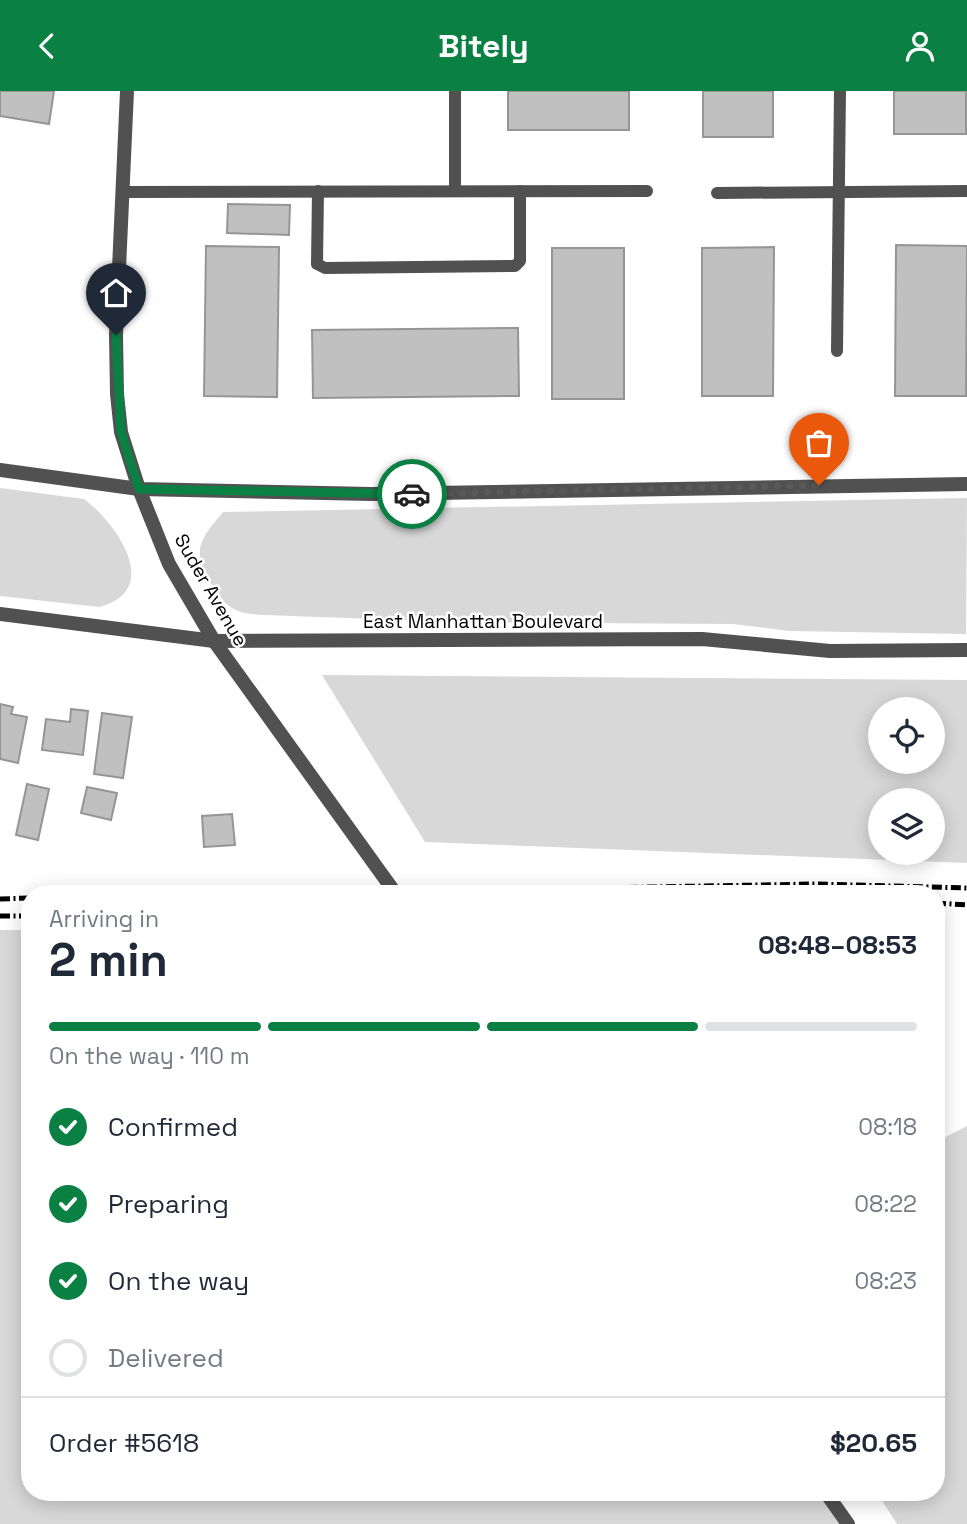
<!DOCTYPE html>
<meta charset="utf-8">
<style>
:root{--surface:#fff;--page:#f6f6f7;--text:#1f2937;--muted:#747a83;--line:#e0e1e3;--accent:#0b8043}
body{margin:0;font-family:"Space Grotesk",sans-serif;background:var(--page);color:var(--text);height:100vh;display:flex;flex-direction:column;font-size:26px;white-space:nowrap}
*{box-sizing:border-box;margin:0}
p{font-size:23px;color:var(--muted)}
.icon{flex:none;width:38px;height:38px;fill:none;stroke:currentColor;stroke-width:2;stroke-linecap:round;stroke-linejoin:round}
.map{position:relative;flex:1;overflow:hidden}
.details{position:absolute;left:21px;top:794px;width:924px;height:616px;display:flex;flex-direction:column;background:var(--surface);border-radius:28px;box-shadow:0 4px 18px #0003}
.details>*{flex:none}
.buttons{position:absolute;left:868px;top:606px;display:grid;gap:14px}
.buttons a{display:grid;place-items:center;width:77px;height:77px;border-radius:50%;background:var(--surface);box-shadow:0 4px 18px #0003;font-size:35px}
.pin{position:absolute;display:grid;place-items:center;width:60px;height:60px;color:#fff;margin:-72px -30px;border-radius:50% 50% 50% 0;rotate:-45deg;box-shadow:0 0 7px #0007}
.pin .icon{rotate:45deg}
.courier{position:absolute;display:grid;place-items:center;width:70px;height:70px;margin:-35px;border:5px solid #0b8043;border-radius:50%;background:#fff;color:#222;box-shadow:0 2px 9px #0007}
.summary em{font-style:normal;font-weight:800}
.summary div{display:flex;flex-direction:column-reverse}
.summary{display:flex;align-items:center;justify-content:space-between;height:119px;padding:0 28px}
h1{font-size:46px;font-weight:800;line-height:52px}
.bar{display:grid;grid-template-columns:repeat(4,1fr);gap:10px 7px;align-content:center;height:84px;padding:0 28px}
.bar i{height:9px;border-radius:5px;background:var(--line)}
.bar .current{background:var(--accent)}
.bar p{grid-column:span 4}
.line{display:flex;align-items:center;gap:18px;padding:0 28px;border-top:2px solid var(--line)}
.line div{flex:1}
ol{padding:0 28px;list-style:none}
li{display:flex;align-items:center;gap:21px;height:77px}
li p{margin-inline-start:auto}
li .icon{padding:7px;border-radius:50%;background:var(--accent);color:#fff;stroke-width:4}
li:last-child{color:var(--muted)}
li i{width:38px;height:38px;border:4px solid var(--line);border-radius:50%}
header{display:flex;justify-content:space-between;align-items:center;height:91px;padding:0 28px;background:var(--accent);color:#fff;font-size:32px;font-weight:800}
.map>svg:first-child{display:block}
.green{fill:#d8d8d8;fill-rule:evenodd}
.building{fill:#c0c0c0;stroke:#959595;stroke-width:2}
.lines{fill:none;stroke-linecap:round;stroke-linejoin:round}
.service{stroke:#515151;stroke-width:12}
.tertiary{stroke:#515151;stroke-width:14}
.rail{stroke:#000;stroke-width:5;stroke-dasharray:10 3.5 2 3.5;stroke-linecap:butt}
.done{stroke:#595959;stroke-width:7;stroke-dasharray:0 12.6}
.route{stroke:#0b8043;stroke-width:9}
.labels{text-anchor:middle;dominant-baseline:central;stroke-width:5;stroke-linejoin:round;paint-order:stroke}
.street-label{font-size:19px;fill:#000;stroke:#fff}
</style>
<header><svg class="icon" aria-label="back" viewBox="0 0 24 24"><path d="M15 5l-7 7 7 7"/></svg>Bitely<svg class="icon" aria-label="person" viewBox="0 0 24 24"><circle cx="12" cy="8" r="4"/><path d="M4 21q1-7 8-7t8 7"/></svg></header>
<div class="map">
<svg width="967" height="1433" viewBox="0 0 967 1433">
<rect width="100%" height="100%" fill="#fff"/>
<g class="green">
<path d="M 0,397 L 84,408 C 116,432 164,499 99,516 L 0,505 Z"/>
<path d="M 967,407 L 966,543 L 790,540 L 733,533 L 454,531 L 265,524 C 253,523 239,523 229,515 C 216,504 198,475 200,458 C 202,444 215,431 223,421 Z"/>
<path d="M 322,584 L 967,589 L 967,772 L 425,751 ZM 880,618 L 933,618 L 933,670 L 880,670 ZM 880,709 L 933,709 L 933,761 L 880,761 Z"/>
<path d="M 0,839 L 30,839 L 30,1402 L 825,1402 L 848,1433 L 0,1433 Z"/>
<path d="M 967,1035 L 967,1433 L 897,1433 L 877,1402 L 936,1402 L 936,1051 Z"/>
</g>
<g class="building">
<path d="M 0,0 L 54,0 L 49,33 L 0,25 Z"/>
<rect x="508" y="0" width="121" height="39"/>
<rect x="703" y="0" width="70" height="46"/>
<rect x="894" y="0" width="72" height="43"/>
<path d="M 228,113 L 290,114 L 289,144 L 227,142 Z"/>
<path d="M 896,154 L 967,155 L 966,305 L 895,305 Z"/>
<path d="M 206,155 L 279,156 L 277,306 L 204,305 Z"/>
<path d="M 774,156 L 773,305 L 702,305 L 702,157 Z"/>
<rect x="552" y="157" width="72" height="151"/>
<path d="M 518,237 L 519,305 L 313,307 L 312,239 Z"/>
<path d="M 0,613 L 13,616 L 11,623 L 27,626 L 18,672 L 0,668 Z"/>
<path d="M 71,618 L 88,620 L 83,664 L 42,659 L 46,628 L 70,631 Z"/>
<path d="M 102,622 L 132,626 L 123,687 L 94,683 Z"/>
<path d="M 27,693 L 49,698 L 38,749 L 16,744 Z"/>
<path d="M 87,696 L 117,702 L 111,729 L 81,722 Z"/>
<path d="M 232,723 L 235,754 L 204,756 L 202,725 Z"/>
</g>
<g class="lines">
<g class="service">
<path d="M 318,100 L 317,173 L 325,177 L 515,175 L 520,170 L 520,100"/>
<path d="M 455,100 L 455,0"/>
<path d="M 122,101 L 647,100"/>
<path d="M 717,102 L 967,100"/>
<path d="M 837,260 L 840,0"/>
</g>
<g class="tertiary">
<path d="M 127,0 L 116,244 L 117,303 L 121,341 L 139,398 L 169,473 L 214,550 L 396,803"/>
<path d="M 0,379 L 139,398 L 371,403 L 967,393"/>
<path d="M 0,523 L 214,550 L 702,548 L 830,560 L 967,559"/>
<path d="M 826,1402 L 848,1433"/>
</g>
<g class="rail">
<path d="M 267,803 L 815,793 L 967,797"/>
<path d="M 0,808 L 30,807"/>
<path d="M 936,812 L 967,814"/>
<path d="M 0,825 L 30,825"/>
</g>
</g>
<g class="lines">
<path class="done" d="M 412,403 L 819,394"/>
<path class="route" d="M 116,244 L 121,341 L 139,398 L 412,403"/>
</g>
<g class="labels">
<g class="street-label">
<text transform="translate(211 499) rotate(60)">Suder Avenue</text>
<text x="483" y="530">East Manhattan Boulevard</text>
</g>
</g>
</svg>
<div class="buttons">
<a><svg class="icon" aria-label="locate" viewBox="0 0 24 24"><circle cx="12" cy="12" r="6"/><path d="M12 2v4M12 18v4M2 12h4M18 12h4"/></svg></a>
<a><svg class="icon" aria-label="layers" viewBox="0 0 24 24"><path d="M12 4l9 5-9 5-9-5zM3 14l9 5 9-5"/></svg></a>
</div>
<div class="pin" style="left:819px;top:394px;background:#ea580c"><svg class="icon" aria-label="bag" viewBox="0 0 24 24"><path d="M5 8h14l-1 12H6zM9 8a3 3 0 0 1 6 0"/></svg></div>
<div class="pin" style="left:116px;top:244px;background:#1f2937"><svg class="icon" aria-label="home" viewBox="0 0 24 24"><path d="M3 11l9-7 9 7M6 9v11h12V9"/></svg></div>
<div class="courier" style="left:412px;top:403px"><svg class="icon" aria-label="car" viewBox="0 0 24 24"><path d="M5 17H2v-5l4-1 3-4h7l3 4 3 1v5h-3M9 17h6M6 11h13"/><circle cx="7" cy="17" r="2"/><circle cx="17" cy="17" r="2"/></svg></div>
<section class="details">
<div class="summary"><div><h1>2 min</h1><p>Arriving in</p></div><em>08:48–08:53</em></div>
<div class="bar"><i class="current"></i><i class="current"></i><i class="current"></i><i></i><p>On the way · 110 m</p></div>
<ol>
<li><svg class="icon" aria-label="check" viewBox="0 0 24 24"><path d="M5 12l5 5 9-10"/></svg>Confirmed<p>08:18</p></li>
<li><svg class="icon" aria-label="check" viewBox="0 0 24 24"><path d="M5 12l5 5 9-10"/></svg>Preparing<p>08:22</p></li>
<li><svg class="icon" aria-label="check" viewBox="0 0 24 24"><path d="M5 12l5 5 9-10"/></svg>On the way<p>08:23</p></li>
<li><i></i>Delivered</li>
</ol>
<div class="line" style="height:91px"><div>Order #5618</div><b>$20.65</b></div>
</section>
</div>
